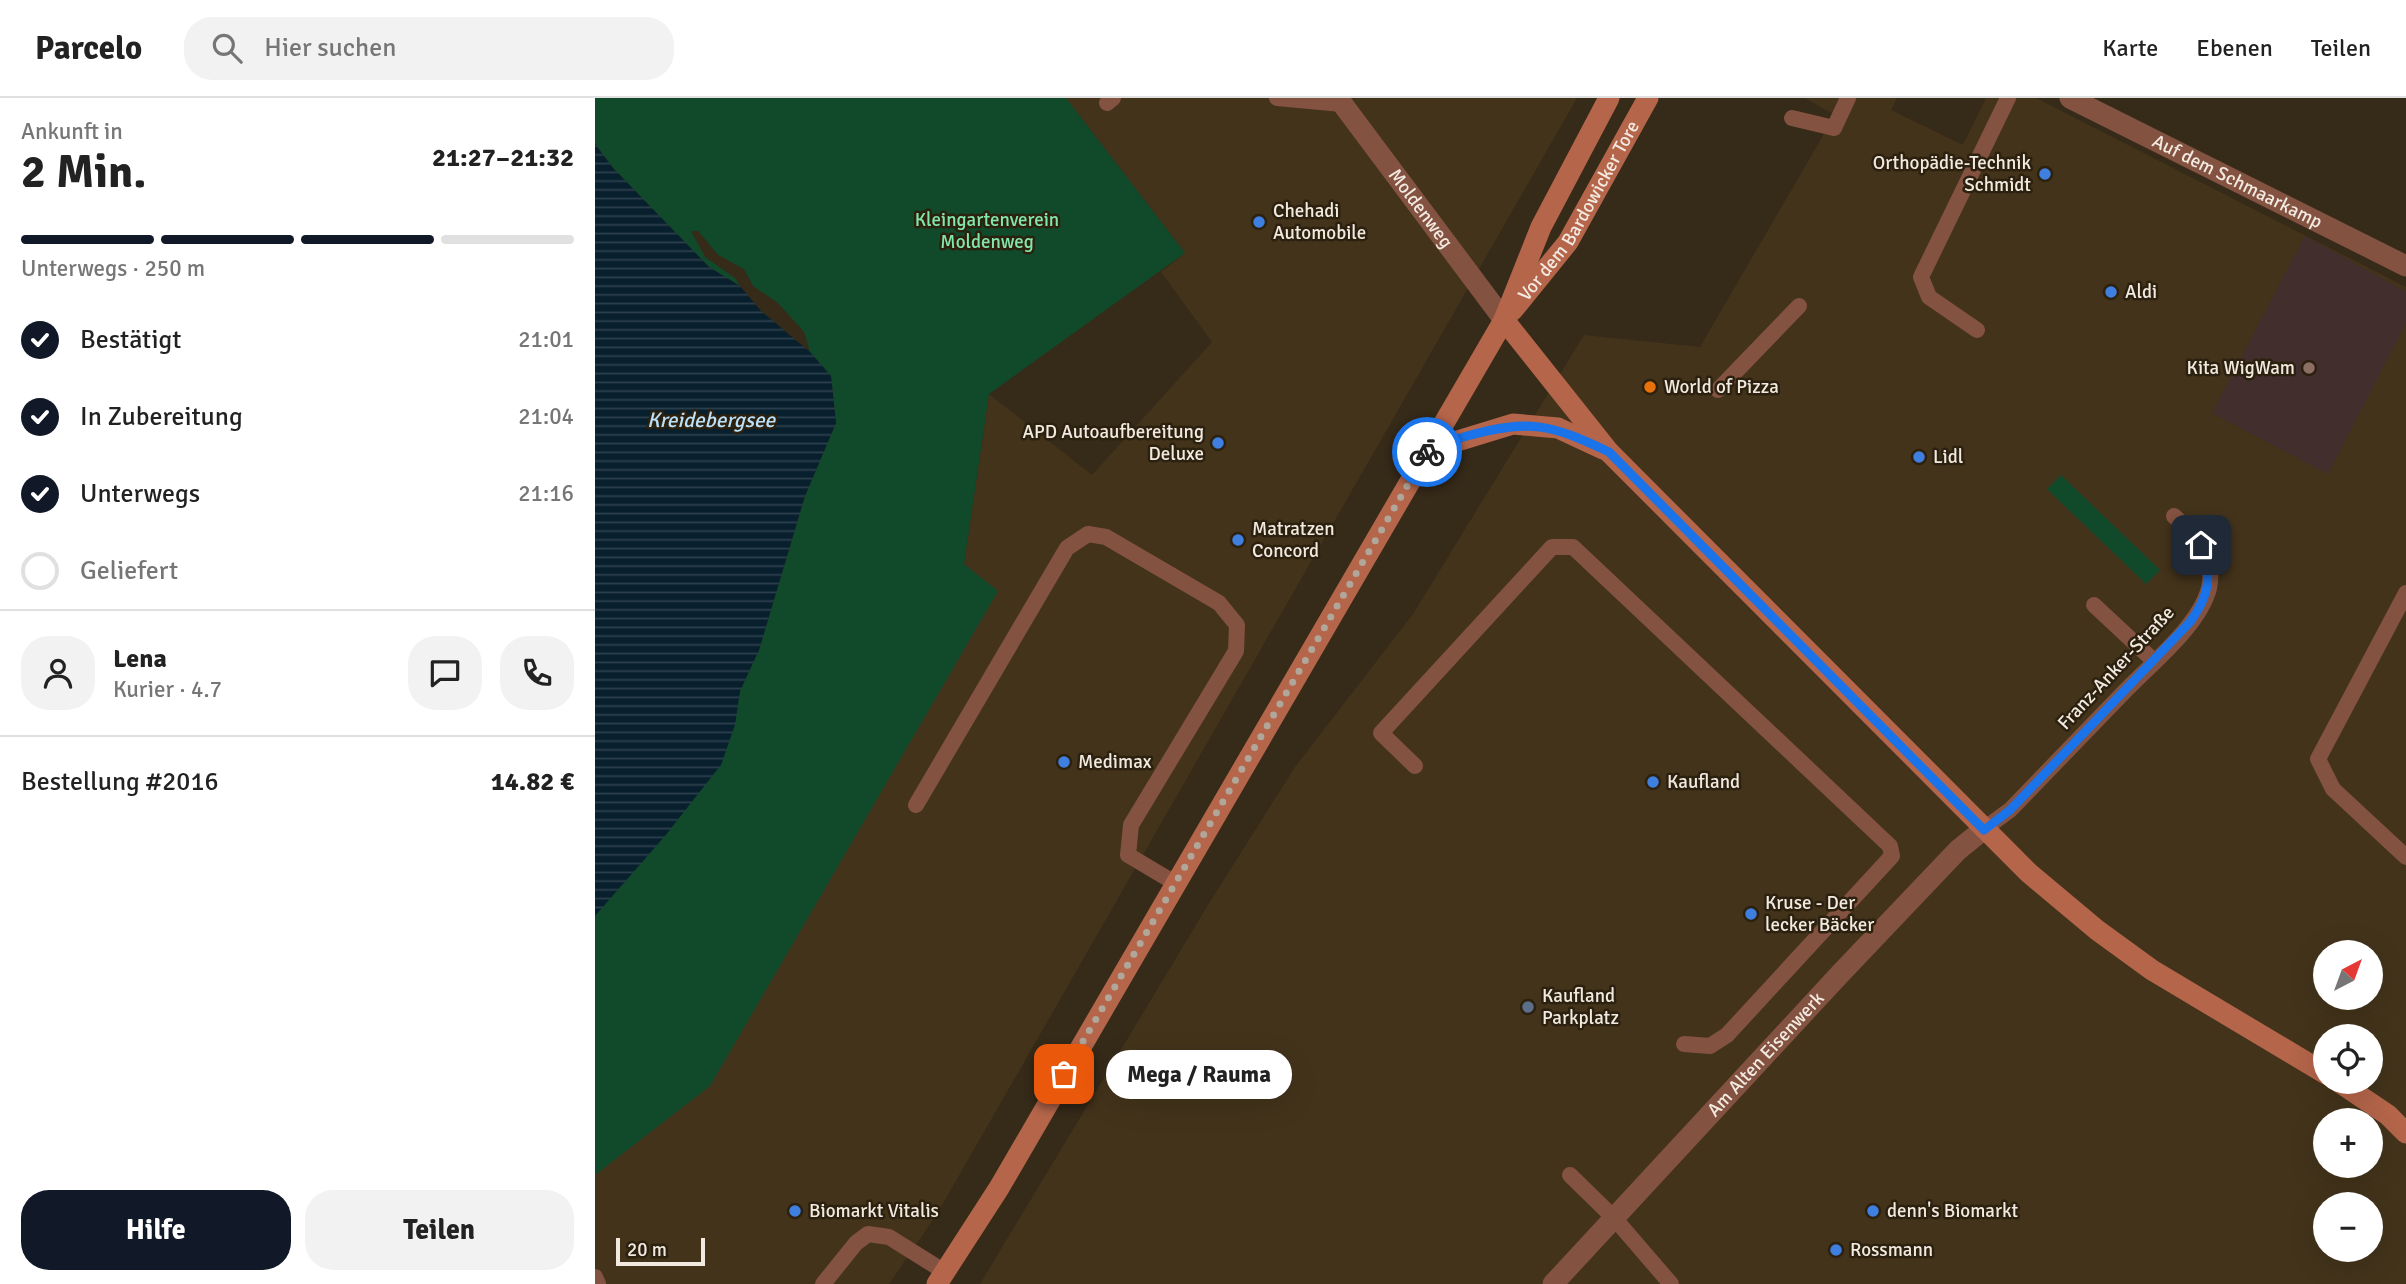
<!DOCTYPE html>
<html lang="de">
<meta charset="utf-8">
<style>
:root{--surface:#fff;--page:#f2f2f2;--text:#222;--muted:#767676;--line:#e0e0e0;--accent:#111827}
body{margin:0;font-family:Signika,sans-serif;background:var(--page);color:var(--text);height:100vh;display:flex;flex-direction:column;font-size:26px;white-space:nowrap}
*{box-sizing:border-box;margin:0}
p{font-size:23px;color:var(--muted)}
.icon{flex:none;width:38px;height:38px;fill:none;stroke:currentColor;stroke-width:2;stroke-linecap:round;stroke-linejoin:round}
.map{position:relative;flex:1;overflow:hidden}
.panel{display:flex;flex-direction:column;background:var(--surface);width:595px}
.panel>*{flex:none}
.needle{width:46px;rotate:41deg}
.tools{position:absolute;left:1718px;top:842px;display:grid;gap:14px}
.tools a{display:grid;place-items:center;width:70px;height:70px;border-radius:50%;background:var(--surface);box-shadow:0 7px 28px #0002;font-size:35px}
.scale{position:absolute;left:21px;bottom:18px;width:89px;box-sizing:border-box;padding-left:7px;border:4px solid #f2eae0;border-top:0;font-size:19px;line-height:24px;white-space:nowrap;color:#f2eae0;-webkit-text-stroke:5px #2c200f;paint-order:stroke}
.pin{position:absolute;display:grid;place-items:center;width:60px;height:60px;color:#fff;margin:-30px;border-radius:14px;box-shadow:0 4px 10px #0006}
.courier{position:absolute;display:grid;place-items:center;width:70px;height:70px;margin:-35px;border:5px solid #1a73e8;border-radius:50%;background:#fff;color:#222;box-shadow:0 2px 9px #0007}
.bubble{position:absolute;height:49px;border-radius:24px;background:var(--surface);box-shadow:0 7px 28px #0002;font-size:23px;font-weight:800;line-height:49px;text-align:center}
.overview em{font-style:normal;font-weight:800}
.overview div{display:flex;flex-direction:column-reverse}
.overview{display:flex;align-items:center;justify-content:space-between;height:119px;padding:0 21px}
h1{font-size:46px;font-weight:800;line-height:52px}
.bar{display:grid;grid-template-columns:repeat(4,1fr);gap:10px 7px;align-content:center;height:84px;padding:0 21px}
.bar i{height:9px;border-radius:5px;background:var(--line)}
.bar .on{background:var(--accent)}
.bar p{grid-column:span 4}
.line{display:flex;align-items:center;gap:18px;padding:0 21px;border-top:2px solid var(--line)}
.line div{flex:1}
.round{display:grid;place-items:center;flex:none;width:74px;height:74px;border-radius:28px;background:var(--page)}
ol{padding:0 21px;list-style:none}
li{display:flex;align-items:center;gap:21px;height:77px}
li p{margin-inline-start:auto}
li .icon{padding:7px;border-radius:50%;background:var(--accent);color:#fff;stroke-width:4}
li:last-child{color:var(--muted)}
li i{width:38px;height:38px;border:4px solid var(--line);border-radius:50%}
.cta{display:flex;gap:14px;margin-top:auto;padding:14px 21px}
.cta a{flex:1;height:80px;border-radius:28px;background:var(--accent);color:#fff;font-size:28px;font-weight:800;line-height:80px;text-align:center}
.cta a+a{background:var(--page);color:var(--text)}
header{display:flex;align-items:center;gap:42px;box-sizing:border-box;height:98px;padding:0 35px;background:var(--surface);border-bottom:2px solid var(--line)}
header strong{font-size:33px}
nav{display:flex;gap:38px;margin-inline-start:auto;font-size:24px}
.search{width:490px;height:63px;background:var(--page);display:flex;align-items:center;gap:18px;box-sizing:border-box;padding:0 24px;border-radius:28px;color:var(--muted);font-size:26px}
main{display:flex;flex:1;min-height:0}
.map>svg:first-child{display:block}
.built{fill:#43331b;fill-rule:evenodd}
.education{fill:#422e2d}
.green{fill:#114a2b}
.water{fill:url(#water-rules)}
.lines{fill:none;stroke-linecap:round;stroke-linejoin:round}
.lane{stroke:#845241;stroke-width:16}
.street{stroke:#845241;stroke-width:21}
.secondary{stroke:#b4654a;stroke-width:21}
.done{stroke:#b0a79a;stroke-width:7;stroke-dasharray:0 12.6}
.route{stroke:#1a73e8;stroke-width:9}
.shop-dot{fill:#3f7fe0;stroke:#2c200f;stroke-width:2.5}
.education-dot{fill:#8d6e63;stroke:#2c200f;stroke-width:2.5}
.food-dot{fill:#e8710a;stroke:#2c200f;stroke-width:2.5}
.service-dot{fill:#5c6f8a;stroke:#2c200f;stroke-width:2.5}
.labels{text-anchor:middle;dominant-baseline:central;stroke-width:5;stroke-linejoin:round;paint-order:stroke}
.poi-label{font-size:19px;fill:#f2eae0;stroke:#2c200f;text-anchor:start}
.street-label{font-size:19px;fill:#f2eae0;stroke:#2c200f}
.park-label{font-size:19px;fill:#82e8a9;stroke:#2c200f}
.water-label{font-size:21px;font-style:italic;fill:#bbe0fa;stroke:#2c200f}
</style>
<header>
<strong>Parcelo</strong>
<div class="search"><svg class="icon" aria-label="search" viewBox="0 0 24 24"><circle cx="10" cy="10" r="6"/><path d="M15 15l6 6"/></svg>Hier suchen</div>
<nav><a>Karte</a><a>Ebenen</a><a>Teilen</a></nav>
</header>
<main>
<section class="panel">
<div class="overview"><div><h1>2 Min.</h1><p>Ankunft in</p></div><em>21:27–21:32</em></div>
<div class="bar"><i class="on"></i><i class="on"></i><i class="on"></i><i></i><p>Unterwegs · 250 m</p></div>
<ol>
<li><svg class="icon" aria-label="check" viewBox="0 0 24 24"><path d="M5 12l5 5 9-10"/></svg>Bestätigt<p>21:01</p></li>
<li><svg class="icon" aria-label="check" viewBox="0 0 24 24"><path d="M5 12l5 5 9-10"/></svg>In Zubereitung<p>21:04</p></li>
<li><svg class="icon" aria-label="check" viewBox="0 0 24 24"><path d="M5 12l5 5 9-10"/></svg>Unterwegs<p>21:16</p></li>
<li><i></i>Geliefert</li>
</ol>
<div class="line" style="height:126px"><a class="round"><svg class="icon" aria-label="person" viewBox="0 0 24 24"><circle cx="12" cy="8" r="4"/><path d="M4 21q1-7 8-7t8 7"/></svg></a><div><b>Lena</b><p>Kurier · 4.7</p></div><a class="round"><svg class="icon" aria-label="chat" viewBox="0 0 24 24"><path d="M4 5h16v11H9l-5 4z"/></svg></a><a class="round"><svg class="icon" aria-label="phone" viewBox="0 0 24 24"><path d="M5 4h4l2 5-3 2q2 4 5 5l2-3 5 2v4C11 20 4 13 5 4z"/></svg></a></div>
<div class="line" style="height:91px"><div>Bestellung #2016</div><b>14.82 €</b></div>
<div class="cta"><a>Hilfe</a><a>Teilen</a></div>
</section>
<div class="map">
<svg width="1811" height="1186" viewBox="0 0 1811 1186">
<defs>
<pattern id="water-rules" width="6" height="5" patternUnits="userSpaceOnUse" patternTransform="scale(1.75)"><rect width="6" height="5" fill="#081f2e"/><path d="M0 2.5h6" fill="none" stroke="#2c404c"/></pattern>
</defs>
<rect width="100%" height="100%" fill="#362a19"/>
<g class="built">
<path d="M 471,0 L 982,0 L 342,1116 L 294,1186 L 0,1186 L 0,1077 L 115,987 L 402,493 L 369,466 L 394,296 L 497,377 L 617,244 L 566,174 L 590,155 Z"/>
<path d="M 1210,0 L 1302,0 L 1296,12 L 1368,47 L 1391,0 L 1441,0 L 1811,189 L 1811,1186 L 385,1186 L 616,802 L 700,669 L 818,516 L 989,237 L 1105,249 L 1240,17 ZM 1731,854 L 1776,854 L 1776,900 L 1731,900 ZM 1731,938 L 1776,938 L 1776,984 L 1731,984 ZM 1731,1022 L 1776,1022 L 1776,1068 L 1731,1068 ZM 1731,1106 L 1776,1106 L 1776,1152 L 1731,1152 Z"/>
</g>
<path class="education" d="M 1710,138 L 1811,194 L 1811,225 L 1733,376 L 1617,315 Z"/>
<g class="green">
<path d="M 0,0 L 471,0 L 590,155 L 394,296 L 369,466 L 403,493 L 115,988 L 0,1077 L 0,818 L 139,627 L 145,593 L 164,552 L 210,398 L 241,325 L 236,278 L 215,254 L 209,234 L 183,205 L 158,188 L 149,171 L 123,157 L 103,133 L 96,133 L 110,159 L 140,180 L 145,188 L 114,169 L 18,70 L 0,46 Z"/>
<path d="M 1466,377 L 1565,472 L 1551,486 L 1452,391 Z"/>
</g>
<path class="water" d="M 0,46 L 18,70 L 114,169 L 145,188 L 166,213 L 215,254 L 236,278 L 241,325 L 210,398 L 164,552 L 145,593 L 140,627 L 126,667 L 70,738 L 0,818 Z"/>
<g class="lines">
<g class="lane">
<path d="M 682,0 L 747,6"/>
<path d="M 512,5 L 518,0"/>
<path d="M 1197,20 L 1239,30 L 1253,0"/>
<path d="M 1382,232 L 1334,199 L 1326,179 L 1413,0"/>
<path d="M 1123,292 L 1204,208"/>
<path d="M 1811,495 L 1723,661 L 1738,691 L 1811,759"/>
<path d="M 1499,507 L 1559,563"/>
<path d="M 820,668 L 786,635 L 957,449 L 978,449 L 1295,748 L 1297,758 L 1132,937 L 1115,948 L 1089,946"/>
<path d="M 321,707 L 472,450 L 493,436 L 511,439 L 624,505 L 642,527 L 641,553 L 536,727 L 533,757 L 580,785"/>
<path d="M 1389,731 L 1415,712 C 1454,672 1492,632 1530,593 C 1556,566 1605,527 1614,490 C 1621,460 1599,436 1579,418"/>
<path d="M 975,1077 L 1020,1121 L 1076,1186"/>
<path d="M 0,1179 L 3,1186"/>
<path d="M 228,1186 L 261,1145 L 273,1136 L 294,1139 L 350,1174"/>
</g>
<g class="street">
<path id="s1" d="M 743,0 L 909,222"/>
<path id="s2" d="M 1475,0 L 1811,168"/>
<path id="s3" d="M 958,1186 L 1245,876 L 1363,752 L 1389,731"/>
</g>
<g class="secondary">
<path id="s4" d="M 917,213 L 973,144 L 1053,0"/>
<path d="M 909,222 L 1014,354 L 1434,775 L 1502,832 L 1557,872 L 1731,976"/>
<path d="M 833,352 L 918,326 L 963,330 L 1008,351"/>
<path d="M 1744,984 L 1793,1017 L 1811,1035"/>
<path d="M 342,1186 L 404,1090 L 909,222 L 946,129 L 1014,0"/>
</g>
</g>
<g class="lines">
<path class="done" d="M 469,976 L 832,354"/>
<path class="route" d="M 832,354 C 842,346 859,342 872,338 C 935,320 957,327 1014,354 L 1389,732 L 1415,712 L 1595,524 C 1614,498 1618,478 1606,447"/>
</g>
<g class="shop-dot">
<circle cx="1450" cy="76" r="7"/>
<circle cx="664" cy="124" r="7"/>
<circle cx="1516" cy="194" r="7"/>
<circle cx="623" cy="345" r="7"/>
<circle cx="1324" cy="359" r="7"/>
<circle cx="643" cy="442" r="7"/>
<circle cx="469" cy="664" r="7"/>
<circle cx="1058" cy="684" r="7"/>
<circle cx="1156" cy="816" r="7"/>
<circle cx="200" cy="1113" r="7"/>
<circle cx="1278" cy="1113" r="7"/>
<circle cx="1241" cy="1152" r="7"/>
</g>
<circle class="education-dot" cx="1714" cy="270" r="7"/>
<circle class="food-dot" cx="1055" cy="289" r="7"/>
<circle class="service-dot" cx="933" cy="909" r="7"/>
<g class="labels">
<g class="poi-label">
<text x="1436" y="65" text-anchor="end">Orthopädie-Technik<tspan x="1436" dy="22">Schmidt</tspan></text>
<text x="678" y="113">Chehadi<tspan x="678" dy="22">Automobile</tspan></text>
<text x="1530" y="194">Aldi</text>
<text x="1700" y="270" text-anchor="end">Kita WigWam</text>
<text x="1069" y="289">World of Pizza</text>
<text x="609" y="334" text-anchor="end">APD Autoaufbereitung<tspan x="609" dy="22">Deluxe</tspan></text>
<text x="1338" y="359">Lidl</text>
<text x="657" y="431">Matratzen<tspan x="657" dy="22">Concord</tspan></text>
<text x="483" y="664">Medimax</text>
<text x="1072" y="684">Kaufland</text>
<text x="1170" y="805">Kruse - Der<tspan x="1170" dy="22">lecker Bäcker</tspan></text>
<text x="947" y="898">Kaufland<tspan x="947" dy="22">Parkplatz</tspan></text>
<text x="214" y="1113">Biomarkt Vitalis</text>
<text x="1292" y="1113">denn's Biomarkt</text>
<text x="1255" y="1152">Rossmann</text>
</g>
<g class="street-label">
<text stroke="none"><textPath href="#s2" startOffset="187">Auf dem Schmaarkamp</textPath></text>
<text stroke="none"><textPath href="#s1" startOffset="138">Moldenweg</textPath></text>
<text stroke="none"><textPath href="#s4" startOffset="121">Vor dem Bardowicker Tore</textPath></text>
<text transform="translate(1521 570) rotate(-47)">Franz-Anker-Straße</text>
<text stroke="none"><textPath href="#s3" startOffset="313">Am Alten Eisenwerk</textPath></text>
</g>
<g class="park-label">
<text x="392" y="122">Kleingartenverein<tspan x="392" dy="22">Moldenweg</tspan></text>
</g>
<g class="water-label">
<text x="116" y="322">Kreidebergsee</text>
</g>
</g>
</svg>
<div class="tools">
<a><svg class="needle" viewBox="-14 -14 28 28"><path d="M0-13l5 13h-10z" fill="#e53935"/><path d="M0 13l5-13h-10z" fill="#767676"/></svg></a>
<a><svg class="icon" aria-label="locate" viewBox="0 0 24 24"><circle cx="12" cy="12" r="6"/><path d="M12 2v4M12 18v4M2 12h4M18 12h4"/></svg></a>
<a>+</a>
<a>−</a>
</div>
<div class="scale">20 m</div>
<div class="pin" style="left:469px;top:976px;background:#ea580c"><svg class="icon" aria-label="bag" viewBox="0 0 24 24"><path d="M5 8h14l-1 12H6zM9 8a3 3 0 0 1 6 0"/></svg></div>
<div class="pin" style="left:1606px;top:447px;background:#1f2937"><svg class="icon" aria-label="home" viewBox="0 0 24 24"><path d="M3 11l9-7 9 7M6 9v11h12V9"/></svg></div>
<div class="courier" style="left:832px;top:354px"><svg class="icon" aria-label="bike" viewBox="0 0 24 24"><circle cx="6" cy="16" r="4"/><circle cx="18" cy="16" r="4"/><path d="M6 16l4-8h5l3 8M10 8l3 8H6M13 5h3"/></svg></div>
<div class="bubble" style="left:511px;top:952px;width:186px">Mega / Rauma</div>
</div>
</main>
